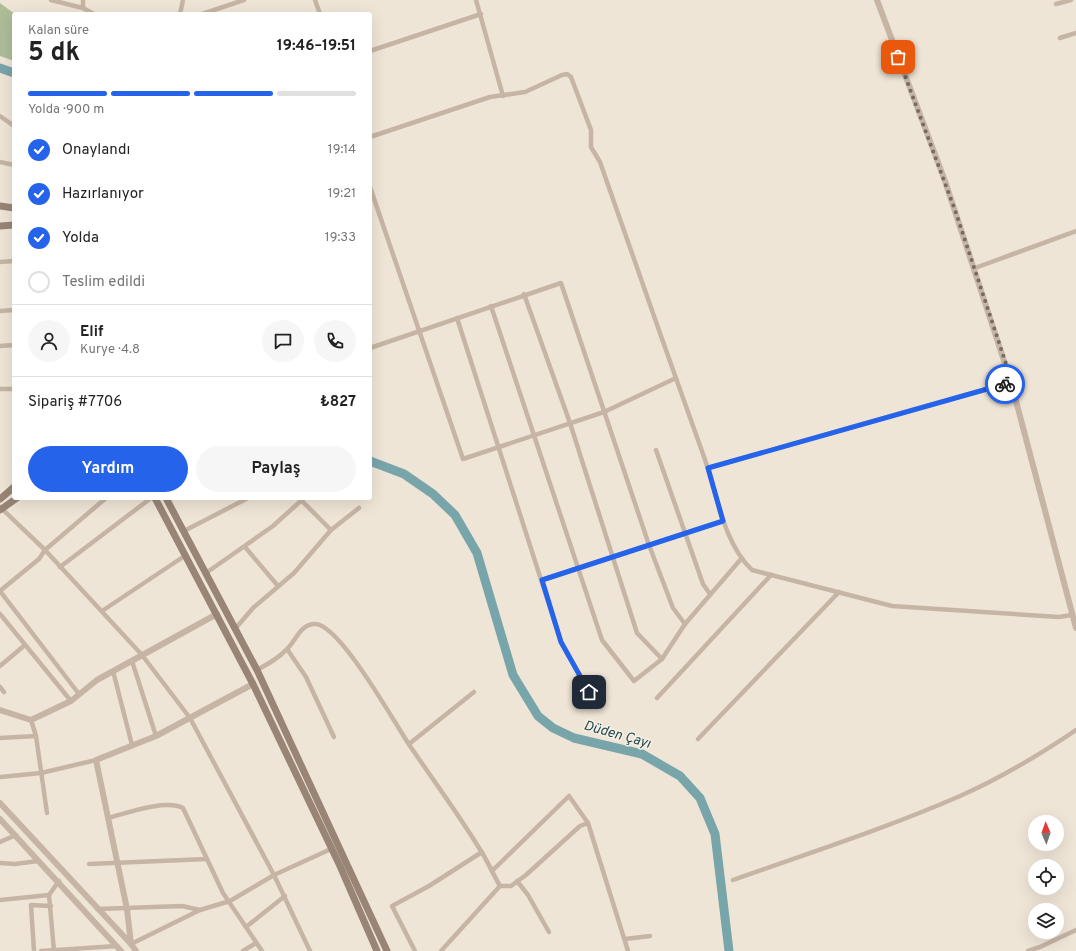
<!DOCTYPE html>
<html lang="tr">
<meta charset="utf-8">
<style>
:root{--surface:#fff;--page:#f6f6f6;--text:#222;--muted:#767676;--line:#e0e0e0;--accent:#2563eb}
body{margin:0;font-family:Overpass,sans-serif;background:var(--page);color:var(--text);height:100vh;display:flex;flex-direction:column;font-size:15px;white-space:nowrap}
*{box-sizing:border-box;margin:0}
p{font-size:13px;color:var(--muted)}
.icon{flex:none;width:22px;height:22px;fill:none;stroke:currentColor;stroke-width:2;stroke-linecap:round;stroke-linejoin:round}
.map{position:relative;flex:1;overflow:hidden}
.panel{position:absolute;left:12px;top:12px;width:360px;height:488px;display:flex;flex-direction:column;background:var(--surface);border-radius:4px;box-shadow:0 4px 16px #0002}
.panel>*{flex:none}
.needle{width:26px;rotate:358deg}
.fabs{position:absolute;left:1028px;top:815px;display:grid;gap:8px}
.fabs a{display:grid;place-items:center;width:36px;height:36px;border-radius:50%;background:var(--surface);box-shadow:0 4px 16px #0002;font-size:20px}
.pin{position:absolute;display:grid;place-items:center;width:34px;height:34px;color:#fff;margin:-17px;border-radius:8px;box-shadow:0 2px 6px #0006}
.courier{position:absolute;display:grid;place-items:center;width:40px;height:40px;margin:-20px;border:3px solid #2563eb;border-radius:50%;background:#fff;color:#222;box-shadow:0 1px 5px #0007}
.headline em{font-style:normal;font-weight:700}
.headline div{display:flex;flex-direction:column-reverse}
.headline{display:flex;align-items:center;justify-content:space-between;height:68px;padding:0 16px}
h1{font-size:26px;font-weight:700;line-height:30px}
.bar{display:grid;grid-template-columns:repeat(4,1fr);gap:6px 4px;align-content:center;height:48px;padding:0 16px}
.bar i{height:5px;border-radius:3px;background:var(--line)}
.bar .active{background:var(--accent)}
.bar p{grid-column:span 4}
.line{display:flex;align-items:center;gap:10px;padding:0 16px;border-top:1px solid var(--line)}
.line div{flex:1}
.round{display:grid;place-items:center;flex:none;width:42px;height:42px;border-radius:21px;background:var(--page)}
ol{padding:0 16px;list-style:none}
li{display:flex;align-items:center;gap:12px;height:44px}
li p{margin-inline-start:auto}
li .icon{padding:4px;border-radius:50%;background:var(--accent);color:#fff;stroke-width:4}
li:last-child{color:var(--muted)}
li i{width:22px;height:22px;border:2px solid var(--line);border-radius:50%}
.action{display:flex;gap:8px;margin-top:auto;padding:8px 16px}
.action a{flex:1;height:46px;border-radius:24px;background:var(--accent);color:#fff;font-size:16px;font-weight:700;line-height:46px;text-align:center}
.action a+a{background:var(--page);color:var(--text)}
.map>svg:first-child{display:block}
.green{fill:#aebd98}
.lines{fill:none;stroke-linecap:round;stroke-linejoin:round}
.river{stroke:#78a5aa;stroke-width:9}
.minor{stroke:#c6b5a4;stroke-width:4.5}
.tertiary{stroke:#c6b5a4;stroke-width:6}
.secondary{stroke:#998576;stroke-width:7}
.done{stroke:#746b63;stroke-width:4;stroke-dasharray:0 7.2}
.route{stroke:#2563eb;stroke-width:5}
.labels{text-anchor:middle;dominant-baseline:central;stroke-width:3;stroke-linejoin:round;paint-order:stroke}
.water-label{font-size:14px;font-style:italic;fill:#1d4a50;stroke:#f7efe3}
</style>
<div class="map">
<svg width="1076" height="951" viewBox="0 0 1076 951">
<rect width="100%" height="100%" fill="#efe5d7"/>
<path class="green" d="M 0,3 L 15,14 L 14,14 L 14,61 L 0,56 Z"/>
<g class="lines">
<g class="river">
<path d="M 0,68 L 14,73"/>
<path d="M 370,461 L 404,474 L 433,494 L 455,515 L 477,553 L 513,675 L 538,716 L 553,728 L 574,738 L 642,754 L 680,776 L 700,798 L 715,834 L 729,951"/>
</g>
<g class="minor">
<path d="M 51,0 L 83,8 L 94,14"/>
<path d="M 315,0 L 320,14"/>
<path d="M 476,0 L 503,96"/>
<path d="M 1056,4 L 1071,0"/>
<path d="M 83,8 L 83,0"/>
<path d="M 180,14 L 183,0"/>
<path d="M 202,14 L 244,0"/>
<path d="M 1060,38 L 1076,33"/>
<path d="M 370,51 L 481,14"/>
<path d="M 0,116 L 14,126"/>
<path d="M 370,137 L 490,97 L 525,92 L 562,75 L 567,74 L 571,77 L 591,130 L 591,147 L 600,162 C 634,259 668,357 703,454 C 717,492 722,541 752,570 L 892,606 L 1059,617 L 1072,615"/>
<path d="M 0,162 L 14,165"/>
<path d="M 370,187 L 463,459 L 604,412 L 676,378"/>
<path d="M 0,262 L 14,261"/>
<path d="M 975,268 L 1076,231"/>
<path d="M 524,294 L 570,423 L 637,633 L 662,659"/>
<path d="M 491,306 L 602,640 L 634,681 L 662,659 L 685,624 L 741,559"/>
<path d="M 0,311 L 14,310"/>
<path d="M 457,318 L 561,642 L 589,692"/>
<path d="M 0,346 L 14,345"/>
<path d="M 370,348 L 561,283 L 649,545 L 673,608 L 685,624"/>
<path d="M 0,389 L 14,389"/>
<path d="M 656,450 L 703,584 L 710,594"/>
<path d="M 708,468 L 1011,382"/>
<path d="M 300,499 L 331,530"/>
<path d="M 0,507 L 45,550 L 142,655 L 190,718 L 274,875 L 310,951"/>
<path d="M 184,531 L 248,498"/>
<path d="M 245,547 L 278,586"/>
<path d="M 60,567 L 151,498"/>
<path d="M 206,573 L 273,526 L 304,498"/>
<path d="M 542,580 L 723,521"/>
<path d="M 0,591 L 39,559 L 45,550 L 106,498"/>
<path d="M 0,591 L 79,694"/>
<path d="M 102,611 L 186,555"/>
<path d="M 0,614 L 71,701"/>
<path d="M 235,629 L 253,608 L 294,573 L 331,530 L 359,508"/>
<path d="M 287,649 L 306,677 L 334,737"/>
<path d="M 132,661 L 156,736"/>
<path d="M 0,666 L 25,645"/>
<path d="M 257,670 C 268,664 279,658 287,649 C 296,641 300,624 315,624 C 340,624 395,724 410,746 C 434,781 459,815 481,851 C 488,862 493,874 500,886 L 441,951"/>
<path d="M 113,671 L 132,745"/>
<path d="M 0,687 L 4,692"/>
<path d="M 657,698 L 771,575"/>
<path d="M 31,720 L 36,736 L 47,813"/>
<path d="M 0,738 L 36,736"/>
<path d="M 698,739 L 839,592"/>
<path d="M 409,744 L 474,692"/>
<path d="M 0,777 L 41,773 L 96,760"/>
<path d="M 108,818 C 127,813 165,799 183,808 L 223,893 L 262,951"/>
<path d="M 0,842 L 16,835"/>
<path d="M 0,863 L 15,864 L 38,861"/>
<path d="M 89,864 L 207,859"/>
<path d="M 492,871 L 569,796 L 588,823 L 628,951"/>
<path d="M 733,880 C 809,853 887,828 960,796 C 1001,778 1039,755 1076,730"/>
<path d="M 517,881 L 528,895 L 549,932"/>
<path d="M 500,886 L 511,886 L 526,875 L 580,826 L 588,823"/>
<path d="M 49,895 L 54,951"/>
<path d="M 0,900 L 49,895 L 59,881"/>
<path d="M 97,909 L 182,906 L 200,910"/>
<path d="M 246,927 L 285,896"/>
<path d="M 625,939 L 650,936"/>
<path d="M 131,944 L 200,910 L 230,901 L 274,875 L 331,849"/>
<path d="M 34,951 L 31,905 L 51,906"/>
<path d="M 41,951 L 117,946"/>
<path d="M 243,951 L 256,943"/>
<path d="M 415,951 L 392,906 L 429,886 L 482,852"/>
<path d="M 1028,951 L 1040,947 L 1076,930"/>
</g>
<g class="tertiary">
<path d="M 877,0 L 945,181 L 1011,382 L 1076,628"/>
<path d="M 0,710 L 31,720 L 71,701 L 97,680 L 217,614"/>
<path d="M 0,803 L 131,944 L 136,951"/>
<path d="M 0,819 L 121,951"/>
<path d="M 131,944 L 127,909 L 96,760 L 156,736 L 253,684"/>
</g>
<g class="secondary">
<path d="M 0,206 L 14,208"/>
<path d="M 0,226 L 14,225"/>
<path d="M 155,498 L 253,684 L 340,866 L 377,951"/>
<path d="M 166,498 L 257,670 L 387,951"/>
<path d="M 0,499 L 14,487"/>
<path d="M 0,510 L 17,498"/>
</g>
</g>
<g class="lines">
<path class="done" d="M 898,57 L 955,210 L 1012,382 L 1005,384"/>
<path class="route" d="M 589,692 L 561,642 L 542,580 L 723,521 L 708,468 L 1005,384"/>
</g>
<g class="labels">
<g class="water-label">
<text transform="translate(617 735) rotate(16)">Düden Çayı</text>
</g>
</g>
</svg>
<div class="fabs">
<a><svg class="needle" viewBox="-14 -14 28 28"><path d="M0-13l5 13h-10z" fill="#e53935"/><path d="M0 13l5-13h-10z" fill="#767676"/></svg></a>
<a><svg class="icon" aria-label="locate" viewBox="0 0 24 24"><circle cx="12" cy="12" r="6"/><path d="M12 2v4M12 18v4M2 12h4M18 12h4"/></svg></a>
<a><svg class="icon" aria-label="layers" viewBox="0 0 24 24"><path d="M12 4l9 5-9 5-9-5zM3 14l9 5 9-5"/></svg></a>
</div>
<div class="pin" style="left:898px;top:57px;background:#ea580c"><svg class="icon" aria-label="bag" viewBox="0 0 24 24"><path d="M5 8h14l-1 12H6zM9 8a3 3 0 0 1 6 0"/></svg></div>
<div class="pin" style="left:589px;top:692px;background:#1f2937"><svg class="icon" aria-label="home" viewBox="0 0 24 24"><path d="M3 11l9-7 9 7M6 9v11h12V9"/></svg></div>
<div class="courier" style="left:1005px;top:384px"><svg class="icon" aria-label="bike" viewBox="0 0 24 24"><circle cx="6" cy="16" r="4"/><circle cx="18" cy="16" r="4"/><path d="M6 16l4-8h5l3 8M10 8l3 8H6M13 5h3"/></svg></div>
<section class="panel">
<div class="headline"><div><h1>5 dk</h1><p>Kalan süre</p></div><em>19:46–19:51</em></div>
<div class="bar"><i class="active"></i><i class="active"></i><i class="active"></i><i></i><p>Yolda · 900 m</p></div>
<ol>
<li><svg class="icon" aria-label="check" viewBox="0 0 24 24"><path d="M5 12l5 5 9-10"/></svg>Onaylandı<p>19:14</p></li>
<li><svg class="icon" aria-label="check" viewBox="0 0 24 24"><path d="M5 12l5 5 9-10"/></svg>Hazırlanıyor<p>19:21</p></li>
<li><svg class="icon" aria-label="check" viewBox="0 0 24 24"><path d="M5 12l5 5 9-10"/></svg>Yolda<p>19:33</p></li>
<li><i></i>Teslim edildi</li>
</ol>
<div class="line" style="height:72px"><a class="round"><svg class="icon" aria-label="person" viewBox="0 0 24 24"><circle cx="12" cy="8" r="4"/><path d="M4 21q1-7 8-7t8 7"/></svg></a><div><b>Elif</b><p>Kurye · 4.8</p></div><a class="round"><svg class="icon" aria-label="chat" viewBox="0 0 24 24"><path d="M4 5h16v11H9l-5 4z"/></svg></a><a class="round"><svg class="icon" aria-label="phone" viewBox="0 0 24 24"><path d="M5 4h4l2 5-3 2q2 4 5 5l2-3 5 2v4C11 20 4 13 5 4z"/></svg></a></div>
<div class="line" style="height:52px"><div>Sipariş #7706</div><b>₺827</b></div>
<div class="action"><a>Yardım</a><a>Paylaş</a></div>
</section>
</div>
